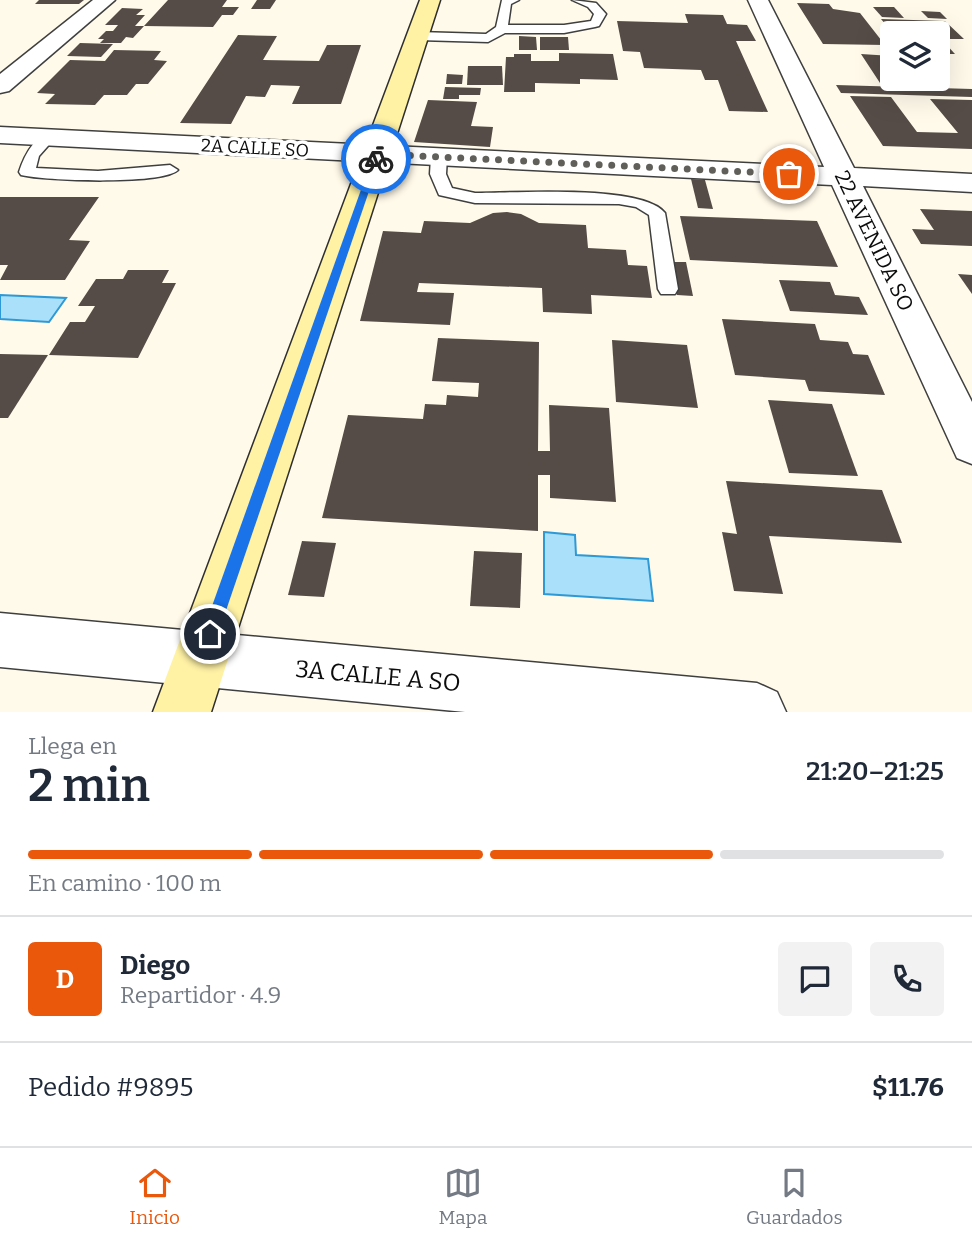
<!DOCTYPE html>
<html lang="es">
<meta charset="utf-8">
<style>
:root{--surface:#fff;--page:#f2f2f3;--text:#1f2937;--muted:#747a83;--line:#e0e1e3;--accent:#ea580c}
body{margin:0;font-family:Bitter,serif;background:var(--page);color:var(--text);height:100vh;display:flex;flex-direction:column;font-size:26px;white-space:nowrap}
*{box-sizing:border-box;margin:0}
p{font-size:23px;color:var(--muted)}
.icon{flex:none;width:38px;height:38px;fill:none;stroke:currentColor;stroke-width:2;stroke-linecap:round;stroke-linejoin:round}
.map{position:relative;height:712px;overflow:hidden}
.sheet{display:flex;flex-direction:column;background:var(--surface);flex:1}
.sheet>*{flex:none}
.tools{position:absolute;left:880px;top:21px;display:grid;gap:14px}
.tools a{display:grid;place-items:center;width:70px;height:70px;border-radius:7px;background:var(--surface);box-shadow:0 7px 28px #0002;font-size:35px}
.pin{position:absolute;display:grid;place-items:center;width:60px;height:60px;color:#fff;margin:-30px;border:4px solid #fff;border-radius:50%;box-shadow:0 2px 7px #0007}
.courier{position:absolute;display:grid;place-items:center;width:70px;height:70px;margin:-35px;border:5px solid #1a73e8;border-radius:50%;background:#fff;color:#222;box-shadow:0 2px 9px #0007}
.headline em{font-style:normal;font-weight:600}
.headline div{display:flex;flex-direction:column-reverse}
.headline{display:flex;align-items:center;justify-content:space-between;height:119px;padding:0 28px}
h1{font-size:46px;font-weight:600;line-height:52px}
.bar{display:grid;grid-template-columns:repeat(4,1fr);gap:10px 7px;align-content:center;height:84px;padding:0 28px}
.bar i{height:9px;border-radius:5px;background:var(--line)}
.bar .current{background:var(--accent)}
.bar p{grid-column:span 4}
.line{display:flex;align-items:center;gap:18px;padding:0 28px;border-top:2px solid var(--line)}
.line div{flex:1}
.round{display:grid;place-items:center;flex:none;width:74px;height:74px;border-radius:7px;background:var(--page)}
.tabs{display:flex;justify-content:space-around;align-items:center;height:98px;border-top:2px solid var(--line);background:var(--surface);font-size:19px;color:var(--muted)}
.tabs a{display:grid;justify-items:center;gap:4px}
.tabs .current{color:var(--accent)}
.map>svg:first-child{display:block}
.water{fill:#abe0fa;stroke:#2d99d6;stroke-width:2}
.building{fill:#554c47}
.lines{fill:none;stroke-linecap:round;stroke-linejoin:round}
.lane-casing{stroke:#3f3f3f;stroke-width:3}
.street-casing{stroke:#3f3f3f;stroke-width:3}
.secondary-casing{stroke:#2e2e2e;stroke-width:3}
.lane{fill:#fff;fill-rule:evenodd}
.street{fill:#fff;fill-rule:evenodd}
.secondary{fill:#fff2a5;fill-rule:evenodd}
.route{fill:#1a73e8}
.done{stroke:#615f5a;stroke-width:7;stroke-dasharray:0 12.6}
.labels{text-anchor:middle;dominant-baseline:central;stroke-width:7;stroke-linejoin:round;paint-order:stroke}
.far-street-label{font-size:18px;fill:#0c0c0c;stroke:#fff}
.street-label{font-size:21px;fill:#0c0c0c;stroke:#fff}
.near-street-label{font-size:24px;fill:#0c0c0c;stroke:#fff}
</style>
<div class="map">
<svg width="972" height="712" viewBox="0 0 972 712">
<rect width="100%" height="100%" fill="#fffaea"/>
<g class="water">
<path d="M 0,295 L 66,298 L 49,322 L 0,319 Z"/>
<path d="M 544,532 L 575,535 L 576,555 L 648,559 L 653,601 L 544,594 Z"/>
</g>
<g class="building">
<path d="M 39,0 L 84,0 L 79,4 L 35,4 Z"/>
<path d="M 168,0 L 227,0 L 222,7 L 239,7 L 233,15 L 222,15 L 213,27 L 144,26 Z"/>
<path d="M 257,0 L 276,0 L 270,9 L 251,9 Z"/>
<path d="M 797,3 L 829,4 L 833,9 L 860,13 L 885,45 L 823,44 Z"/>
<path d="M 873,7 L 894,7 L 904,18 L 882,17 Z"/>
<path d="M 122,8 L 143,9 L 136,15 L 145,15 L 135,26 L 144,26 L 133,38 L 126,37 L 121,43 L 100,43 L 104,39 L 98,39 L 106,31 L 113,31 L 118,25 L 105,25 Z"/>
<path d="M 921,11 L 940,12 L 947,19 L 928,18 Z"/>
<path d="M 685,14 L 723,15 L 727,24 L 747,25 L 756,41 L 736,41 L 768,112 L 729,111 L 718,80 L 705,80 L 701,70 L 644,68 L 640,52 L 623,51 L 617,21 L 688,23 Z"/>
<path d="M 881,19 L 945,21 L 964,39 L 938,39 L 938,33 L 893,33 Z"/>
<path d="M 238,35 L 277,36 L 263,60 L 319,61 L 327,45 L 361,45 L 341,104 L 292,104 L 300,86 L 271,85 L 265,97 L 246,96 L 231,124 L 180,123 Z"/>
<path d="M 519,36 L 536,37 L 537,50 L 519,50 Z"/>
<path d="M 540,37 L 568,37 L 569,50 L 540,50 Z"/>
<path d="M 938,41 L 943,41 L 955,54 L 942,54 L 938,49 Z"/>
<path d="M 80,43 L 113,44 L 101,57 L 67,56 Z"/>
<path d="M 114,50 L 161,51 L 154,60 L 167,61 L 148,84 L 136,84 L 127,95 L 104,95 L 95,105 L 45,104 L 55,94 L 37,93 L 70,60 L 105,61 Z"/>
<path d="M 559,53 L 613,54 L 618,80 L 580,79 L 580,84 L 535,83 L 535,92 L 504,92 L 506,57 L 514,57 L 514,54 L 531,54 L 531,61 L 559,61 Z"/>
<path d="M 861,54 L 892,56 L 892,79 L 906,79 L 910,84 L 880,83 Z"/>
<path d="M 468,66 L 502,66 L 503,85 L 467,85 Z"/>
<path d="M 447,74 L 463,75 L 462,84 L 446,84 Z"/>
<path d="M 836,85 L 972,89 L 972,97 L 841,93 Z"/>
<path d="M 445,87 L 481,88 L 480,95 L 459,95 L 459,99 L 443,99 Z"/>
<path d="M 850,96 L 891,97 L 917,132 L 958,133 L 930,99 L 972,100 L 972,149 L 883,146 Z"/>
<path d="M 428,100 L 477,102 L 471,126 L 493,127 L 490,147 L 414,142 Z"/>
<path d="M 691,179 L 705,180 L 713,209 L 698,208 Z"/>
<path d="M 0,197 L 99,197 L 69,240 L 90,241 L 65,280 L 0,280 L 8,265 L 0,265 Z"/>
<path d="M 920,209 L 972,211 L 972,246 L 921,244 L 912,229 L 934,230 Z"/>
<path d="M 507,212 L 521,214 L 539,223 L 586,225 L 588,248 L 626,250 L 628,265 L 647,266 L 652,298 L 591,295 L 592,314 L 543,312 L 542,288 L 419,283 L 417,292 L 454,293 L 450,325 L 360,321 L 383,231 L 421,233 L 424,221 L 470,223 L 493,213 Z"/>
<path d="M 680,216 L 817,221 L 838,267 L 690,260 Z"/>
<path d="M 670,262 L 686,262 L 693,296 L 677,295 Z"/>
<path d="M 128,270 L 169,270 L 162,283 L 176,283 L 138,358 L 49,355 L 70,322 L 85,322 L 95,306 L 78,306 L 96,279 L 123,279 Z"/>
<path d="M 958,274 L 972,275 L 972,294 Z"/>
<path d="M 779,280 L 830,282 L 835,295 L 859,297 L 868,315 L 790,311 Z"/>
<path d="M 722,319 L 815,324 L 820,340 L 848,342 L 853,354 L 868,355 L 885,395 L 809,391 L 805,380 L 735,375 Z"/>
<path d="M 438,338 L 539,342 L 538,451 L 550,451 L 549,405 L 609,408 L 616,502 L 550,498 L 550,475 L 538,475 L 538,531 L 322,518 L 348,415 L 423,419 L 425,404 L 446,405 L 447,395 L 478,397 L 479,383 L 432,381 Z"/>
<path d="M 612,340 L 687,345 L 698,408 L 616,402 Z"/>
<path d="M 0,354 L 48,355 L 8,418 L 0,418 Z"/>
<path d="M 768,400 L 832,404 L 858,476 L 789,473 Z"/>
<path d="M 726,481 L 882,490 L 902,543 L 769,536 L 783,594 L 734,591 L 722,532 L 737,534 Z"/>
<path d="M 302,541 L 336,543 L 324,597 L 288,595 Z"/>
<path d="M 474,551 L 522,553 L 520,608 L 470,606 Z"/>
</g>
<g class="lines">
<defs>
<g id="lane">
<path d="M 502,0 L 519,0 L 511,4 L 508,25 L 564,25 L 591,21 L 594,14 L 588,7 L 572,0 L 596,3 L 606,14 L 599,26 L 595,27 L 564,33 L 505,33 L 488,42 L 418,40 L 412,36 L 418,32 L 486,34 L 496,27 Z"/>
<path d="M 48,134 L 55,138 L 39,156 L 36,168 L 98,171 L 170,165 L 178,170 C 163,185 45,181 21,175 L 19,172 C 24,157 32,139 48,134 Z"/>
<path d="M 439,152 L 447,157 L 446,174 L 452,188 L 475,193 C 514,193 643,184 665,213 L 678,289 L 675,294 L 661,294 L 658,289 L 649,215 L 636,207 L 619,204 L 475,203 L 439,195 L 430,174 L 431,157 Z"/>
</g>
<g id="street">
<path d="M 93,0 L 115,0 L 9,91 L 0,93 L 0,74 Z"/>
<path d="M 748,0 L 768,0 L 854,168 L 972,174 L 972,192 L 863,186 L 972,402 L 972,464 L 957,458 L 832,185 L 0,143 L 0,127 L 824,167 Z"/>
<path d="M 0,613 L 757,683 L 777,692 L 786,712 L 465,712 L 0,667 Z"/>
</g>
<path id="secondary" d="M 420,0 L 440,0 L 211,712 L 153,712 Z"/>
</defs>
<use href="#lane" class="lane-casing"/>
<use href="#street" class="street-casing"/>
<use href="#secondary" class="secondary-casing"/>
<use href="#lane" class="lane"/>
<use href="#street" class="street"/>
<use href="#secondary" class="secondary"/>
</g>
<path class="route" d="M 376,157 L 380,159 L 218,634 L 216,639 L 210,641 L 204,639 L 202,634 L 372,159 Z"/>
<g class="lines">
<path class="done" d="M 376,159 L 378,154 L 789,174"/>
</g>
<g class="labels">
<g class="far-street-label">
<text transform="translate(255 148) rotate(3)">2A CALLE SO</text>
</g>
<g class="street-label">
<text transform="translate(874 241) rotate(64)">22 AVENIDA SO</text>
</g>
<g class="near-street-label">
<text transform="translate(378 676) rotate(5)">3A CALLE A SO</text>
</g>
</g>
</svg>
<div class="tools">
<a><svg class="icon" aria-label="layers" viewBox="0 0 24 24"><path d="M12 4l9 5-9 5-9-5zM3 14l9 5 9-5"/></svg></a>
</div>
<div class="pin" style="left:789px;top:174px;background:#ea580c"><svg class="icon" aria-label="bag" viewBox="0 0 24 24"><path d="M5 8h14l-1 12H6zM9 8a3 3 0 0 1 6 0"/></svg></div>
<div class="pin" style="left:210px;top:634px;background:#1f2937"><svg class="icon" aria-label="home" viewBox="0 0 24 24"><path d="M3 11l9-7 9 7M6 9v11h12V9"/></svg></div>
<div class="courier" style="left:376px;top:159px"><svg class="icon" aria-label="bike" viewBox="0 0 24 24"><circle cx="6" cy="16" r="4"/><circle cx="18" cy="16" r="4"/><path d="M6 16l4-8h5l3 8M10 8l3 8H6M13 5h3"/></svg></div>
</div>
<section class="sheet">
<div class="headline"><div><h1>2 min</h1><p>Llega en</p></div><em>21:20–21:25</em></div>
<div class="bar"><i class="current"></i><i class="current"></i><i class="current"></i><i></i><p>En camino · 100 m</p></div>
<div class="line" style="height:126px"><b class="round" style="background:var(--accent);color:#fff">D</b><div><b>Diego</b><p>Repartidor · 4.9</p></div><a class="round"><svg class="icon" aria-label="chat" viewBox="0 0 24 24"><path d="M4 5h16v11H9l-5 4z"/></svg></a><a class="round"><svg class="icon" aria-label="phone" viewBox="0 0 24 24"><path d="M5 4h4l2 5-3 2q2 4 5 5l2-3 5 2v4C11 20 4 13 5 4z"/></svg></a></div>
<div class="line" style="height:91px"><div>Pedido #9895</div><b>$11.76</b></div>
</section>
<nav class="tabs">
<a class="current"><svg class="icon" aria-label="home" viewBox="0 0 24 24"><path d="M3 11l9-7 9 7M6 9v11h12V9"/></svg>Inicio</a>
<a><svg class="icon" aria-label="map" viewBox="0 0 24 24"><path d="M3 6l6-2 6 2 6-2v14l-6 2-6-2-6 2zM9 4v14M15 6v14"/></svg>Mapa</a>
<a><svg class="icon" aria-label="saved" viewBox="0 0 24 24"><path d="M7 4h10v16l-5-4-5 4z"/></svg>Guardados</a>
</nav>
